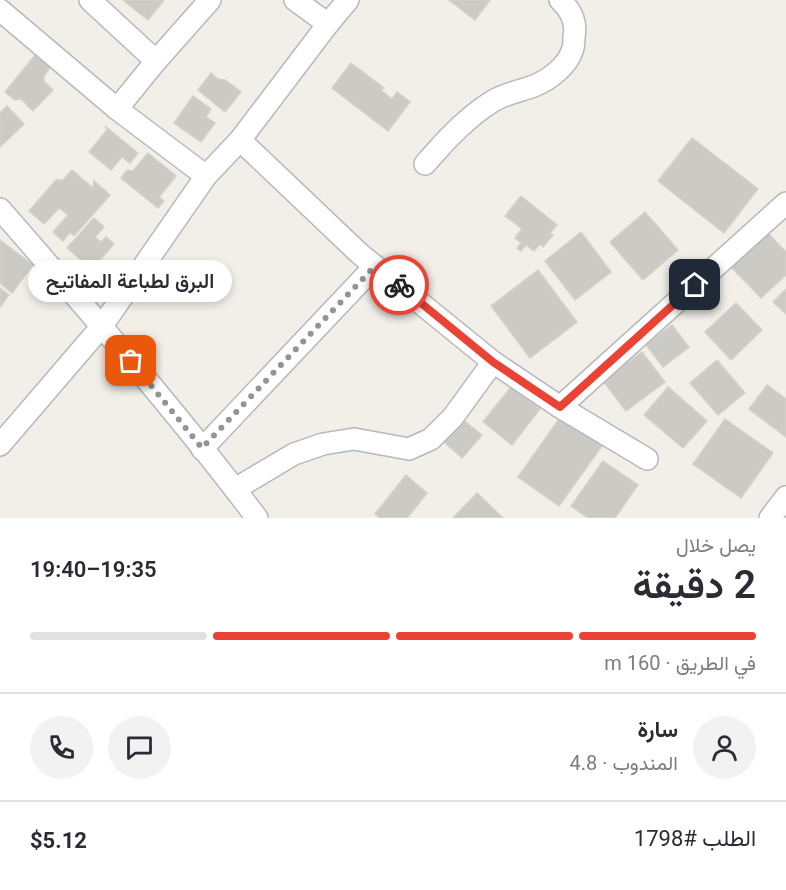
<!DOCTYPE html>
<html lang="ar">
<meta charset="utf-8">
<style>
:root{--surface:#fff;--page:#f2f2f3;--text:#2b2b33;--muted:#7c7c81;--line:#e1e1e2;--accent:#ea4335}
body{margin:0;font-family:Roboto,Vazirmatn,sans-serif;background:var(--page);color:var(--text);direction:rtl;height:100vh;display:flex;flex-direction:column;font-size:22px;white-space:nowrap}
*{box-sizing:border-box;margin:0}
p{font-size:20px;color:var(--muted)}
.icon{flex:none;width:33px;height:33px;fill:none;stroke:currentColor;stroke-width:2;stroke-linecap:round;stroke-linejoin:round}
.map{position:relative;height:518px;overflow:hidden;direction:ltr}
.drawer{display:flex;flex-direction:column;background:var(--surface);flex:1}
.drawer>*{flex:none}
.pin{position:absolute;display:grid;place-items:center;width:51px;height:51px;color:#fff;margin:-26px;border-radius:12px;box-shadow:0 3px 9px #0006}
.courier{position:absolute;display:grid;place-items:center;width:60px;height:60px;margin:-30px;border:4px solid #ea4335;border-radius:50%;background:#fff;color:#222;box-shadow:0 2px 8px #0007}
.bubble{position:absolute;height:42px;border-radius:21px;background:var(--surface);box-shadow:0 3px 9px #0003;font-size:20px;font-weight:600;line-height:42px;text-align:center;direction:rtl}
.overview em{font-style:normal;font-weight:600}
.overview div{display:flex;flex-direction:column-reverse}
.overview{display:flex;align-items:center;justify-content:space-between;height:102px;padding:0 30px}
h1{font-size:39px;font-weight:600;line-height:45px}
.bar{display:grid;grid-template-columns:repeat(4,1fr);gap:9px 6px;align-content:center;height:72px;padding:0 30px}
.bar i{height:8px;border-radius:4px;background:var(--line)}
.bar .active{background:var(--accent)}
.bar p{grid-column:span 4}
.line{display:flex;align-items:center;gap:15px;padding:0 30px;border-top:2px solid var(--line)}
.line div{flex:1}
.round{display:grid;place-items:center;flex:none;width:63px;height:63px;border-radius:32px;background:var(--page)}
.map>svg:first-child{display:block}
.building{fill:#cccac5;stroke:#d6d1c6;stroke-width:1.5}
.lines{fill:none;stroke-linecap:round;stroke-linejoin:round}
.minor-casing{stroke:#b5b8bc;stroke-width:24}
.minor{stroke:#fff;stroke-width:21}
.done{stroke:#929495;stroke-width:6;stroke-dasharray:0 10.8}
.route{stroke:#ea4335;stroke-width:8}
</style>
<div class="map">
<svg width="786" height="518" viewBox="0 0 786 518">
<rect width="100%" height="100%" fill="#f1efe8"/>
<g class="building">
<path d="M 123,0 L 164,0 L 148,20 Z"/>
<path d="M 449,0 L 490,0 L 475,20 Z"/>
<path d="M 36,54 L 51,66 L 44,76 L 44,82 L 53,90 L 33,111 L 21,99 L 15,100 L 5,92 Z"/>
<path d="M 351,63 L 384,88 L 381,90 L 392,99 L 397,92 L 410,102 L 388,131 L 332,88 Z"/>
<path d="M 211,73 L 218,79 L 225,80 L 241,92 L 225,112 L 198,90 Z"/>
<path d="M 193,96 L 211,109 L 206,117 L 215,123 L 201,142 L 174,123 Z"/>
<path d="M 7,106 L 24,124 L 0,147 L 0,113 Z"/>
<path d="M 105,126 L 138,153 L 130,163 L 122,157 L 111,170 L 89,152 L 107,130 Z"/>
<path d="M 692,138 L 758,189 L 724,233 L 658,181 Z"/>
<path d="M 148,153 L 176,176 L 159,197 L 164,201 L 158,208 L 121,178 L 127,170 L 133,171 Z"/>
<path d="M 72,170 L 93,188 L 94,181 L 110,195 L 74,236 L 70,232 L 63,241 L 53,232 L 68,215 L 59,208 L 44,224 L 29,211 L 56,180 L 63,180 Z"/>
<path d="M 521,196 L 557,225 L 550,233 L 553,235 L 543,247 L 540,244 L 534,251 L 526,245 L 521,251 L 517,248 L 521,243 L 515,238 L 522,229 L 505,216 Z"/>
<path d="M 645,212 L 678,250 L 643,280 L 610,242 Z"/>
<path d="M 94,218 L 104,227 L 95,237 L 101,242 L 106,237 L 114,244 L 100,260 L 108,267 L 100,276 L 67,248 Z"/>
<path d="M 581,232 L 611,272 L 575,300 L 545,261 Z"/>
<path d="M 767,232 L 786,252 L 786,275 L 761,298 L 730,266 Z"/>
<path d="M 0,240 L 33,265 L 12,293 L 0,283 Z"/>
<path d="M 538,270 L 577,322 L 530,358 L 491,306 Z"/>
<path d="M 0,288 L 9,295 L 0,307 Z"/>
<path d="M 786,289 L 786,314 L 773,302 Z"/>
<path d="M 736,303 L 762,330 L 731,360 L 705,332 Z"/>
<path d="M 672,325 L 689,347 L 663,367 L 646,345 Z"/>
<path d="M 642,352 L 665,382 L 626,411 L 603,381 Z"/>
<path d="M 717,360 L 745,393 L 718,415 L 690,383 Z"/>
<path d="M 767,385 L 786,399 L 786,437 L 749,409 Z"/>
<path d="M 511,387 L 540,409 L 512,445 L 483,422 Z"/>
<path d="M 668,387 L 707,421 L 683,448 L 644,415 Z"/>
<path d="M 561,416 L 602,446 L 559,506 L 518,477 Z"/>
<path d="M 462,419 L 482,435 L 462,458 L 443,441 Z"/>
<path d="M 725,419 L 773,453 L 741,498 L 693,464 Z"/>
<path d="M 603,461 L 638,485 L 615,518 L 588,518 L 571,506 Z"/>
<path d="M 406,475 L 427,493 L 407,518 L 380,518 L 375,514 Z"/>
<path d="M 477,493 L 503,518 L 453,518 Z"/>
</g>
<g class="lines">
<defs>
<g id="minor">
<path d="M 90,0 L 156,61"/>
<path d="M 295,0 L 328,24"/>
<path d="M 0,10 L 117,109 L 206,176"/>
<path d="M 117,109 L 156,61 L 210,0"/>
<path d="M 240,140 L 360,254 L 493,362 L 560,407 L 647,459"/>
<path d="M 425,164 C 445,141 467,117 493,101 C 506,93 522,91 536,85 C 550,79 567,66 572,51 C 574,47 574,41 574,37 C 577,22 571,10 560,0"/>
<path d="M 0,209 C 88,310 176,411 257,518"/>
<path d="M 560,407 L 786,203"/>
<path d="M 0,445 L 102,326 L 206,176 L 240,140 L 328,24 L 348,0"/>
<path d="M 202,449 L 375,266"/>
<path d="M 235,489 L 294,454 L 323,444 L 354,439 L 409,449 L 431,439 L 453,417 L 493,362"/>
<path d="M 770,518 L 786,497"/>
</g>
</defs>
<use href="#minor" class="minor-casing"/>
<use href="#minor" class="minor"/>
</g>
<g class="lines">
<path class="done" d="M 131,361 L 202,448 L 375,266 L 399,285"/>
<path class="route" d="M 399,285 L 493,362 L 560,407 L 695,285"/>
</g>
</svg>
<div class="pin" style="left:131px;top:361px;background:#ea580c"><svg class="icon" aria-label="bag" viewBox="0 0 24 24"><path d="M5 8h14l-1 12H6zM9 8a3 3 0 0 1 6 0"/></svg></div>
<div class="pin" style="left:695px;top:285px;background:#1f2937"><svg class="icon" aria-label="home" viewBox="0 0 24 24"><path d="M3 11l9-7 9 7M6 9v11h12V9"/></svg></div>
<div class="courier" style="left:399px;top:285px"><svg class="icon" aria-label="bike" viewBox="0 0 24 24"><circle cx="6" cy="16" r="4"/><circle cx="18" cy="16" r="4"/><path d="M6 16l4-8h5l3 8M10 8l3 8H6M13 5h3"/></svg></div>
<div class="bubble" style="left:28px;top:260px;width:204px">البرق لطباعة المفاتيح</div>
</div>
<section class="drawer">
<div class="overview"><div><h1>2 دقيقة</h1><p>يصل خلال</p></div><em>19:35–19:40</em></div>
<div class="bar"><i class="active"></i><i class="active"></i><i class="active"></i><i></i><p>في الطريق · 160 m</p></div>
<div class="line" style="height:108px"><a class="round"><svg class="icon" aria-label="person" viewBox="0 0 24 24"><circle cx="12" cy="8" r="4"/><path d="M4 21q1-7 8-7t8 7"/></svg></a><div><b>سارة</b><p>المندوب · 4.8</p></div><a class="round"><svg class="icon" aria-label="chat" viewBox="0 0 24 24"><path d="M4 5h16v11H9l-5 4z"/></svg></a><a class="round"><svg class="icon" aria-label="phone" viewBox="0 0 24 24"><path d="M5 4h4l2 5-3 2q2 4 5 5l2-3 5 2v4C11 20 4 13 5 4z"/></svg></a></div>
<div class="line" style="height:78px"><div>الطلب #1798</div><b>$5.12</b></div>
</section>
